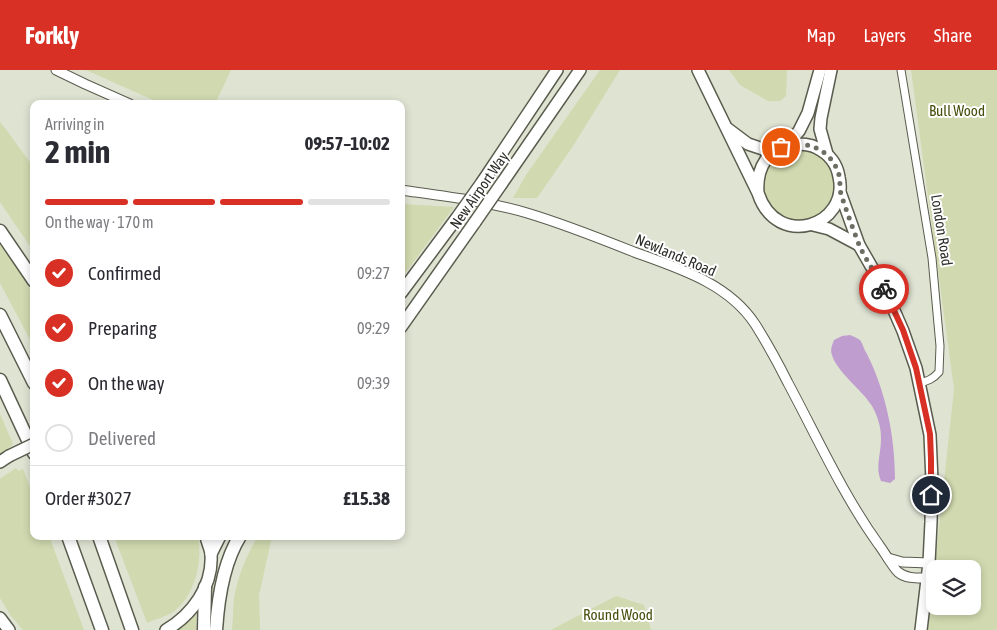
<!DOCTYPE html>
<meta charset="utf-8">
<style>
:root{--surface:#fff;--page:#f7f7f7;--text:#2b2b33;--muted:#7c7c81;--line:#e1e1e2;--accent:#d93025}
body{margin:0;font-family:"Asap Condensed",sans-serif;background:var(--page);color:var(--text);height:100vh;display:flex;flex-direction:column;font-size:19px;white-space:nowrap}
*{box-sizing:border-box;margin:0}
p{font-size:16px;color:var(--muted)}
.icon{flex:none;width:28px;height:28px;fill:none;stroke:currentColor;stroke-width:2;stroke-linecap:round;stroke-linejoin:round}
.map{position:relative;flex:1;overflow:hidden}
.panel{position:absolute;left:30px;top:30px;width:375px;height:440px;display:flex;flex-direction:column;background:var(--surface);border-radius:10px;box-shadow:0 2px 8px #0003}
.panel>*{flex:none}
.tools{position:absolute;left:926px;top:490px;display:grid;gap:10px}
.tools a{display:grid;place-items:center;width:55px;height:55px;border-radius:10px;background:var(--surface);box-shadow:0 2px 8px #0003;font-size:25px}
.pin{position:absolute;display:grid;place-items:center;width:42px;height:42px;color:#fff;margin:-21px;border:2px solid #fff;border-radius:50%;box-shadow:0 1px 5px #0007}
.courier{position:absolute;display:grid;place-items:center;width:50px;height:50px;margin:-25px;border:4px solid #d93025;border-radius:50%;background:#fff;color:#222;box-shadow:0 1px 6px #0007}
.overview em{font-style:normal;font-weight:700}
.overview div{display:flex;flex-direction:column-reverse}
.overview{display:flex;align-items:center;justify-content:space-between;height:85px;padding:0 15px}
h1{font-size:32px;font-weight:700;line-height:38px}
.bar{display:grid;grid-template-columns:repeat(4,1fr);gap:8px 5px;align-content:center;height:60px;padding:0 15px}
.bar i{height:6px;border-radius:4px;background:var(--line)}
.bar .selected{background:var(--accent)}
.bar p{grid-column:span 4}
.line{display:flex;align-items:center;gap:12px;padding:0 15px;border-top:1px solid var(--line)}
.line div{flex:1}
ol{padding:0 15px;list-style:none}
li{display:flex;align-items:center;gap:15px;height:55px}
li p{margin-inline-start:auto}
li .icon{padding:5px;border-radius:50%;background:var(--accent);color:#fff;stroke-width:4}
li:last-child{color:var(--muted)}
li i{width:28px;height:28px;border:2px solid var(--line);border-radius:50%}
header{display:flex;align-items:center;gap:30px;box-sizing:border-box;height:70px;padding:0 25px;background:var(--accent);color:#fff}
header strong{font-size:24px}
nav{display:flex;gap:28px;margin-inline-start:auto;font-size:18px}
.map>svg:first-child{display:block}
.green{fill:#d0d9af;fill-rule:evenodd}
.water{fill:#bf9ecf}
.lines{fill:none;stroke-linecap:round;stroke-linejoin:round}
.minor-casing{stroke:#5a5c4e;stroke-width:9}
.tertiary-casing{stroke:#5a5c4e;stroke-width:11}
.primary-casing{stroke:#5a5c4e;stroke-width:14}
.trunk-casing{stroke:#5a5c4e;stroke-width:14}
.motorway-casing{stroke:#5a5c4e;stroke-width:15}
.minor{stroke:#fff;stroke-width:7}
.tertiary{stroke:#fff;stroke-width:9}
.primary{stroke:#fff;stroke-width:11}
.trunk{stroke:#fff;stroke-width:11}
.motorway{stroke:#fff;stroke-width:12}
.trunk-bridge-casing{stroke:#5a5c4e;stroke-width:14;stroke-linecap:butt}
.trunk-bridge{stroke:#fff;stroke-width:11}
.done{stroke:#6c6e64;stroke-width:5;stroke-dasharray:0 9}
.route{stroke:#d93025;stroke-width:6}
.labels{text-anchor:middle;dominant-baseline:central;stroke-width:4;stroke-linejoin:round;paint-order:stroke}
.park-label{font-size:15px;fill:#474f0d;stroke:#fff}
.street-label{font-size:15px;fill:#2e2f29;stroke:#fff}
</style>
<header>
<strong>Forkly</strong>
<nav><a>Map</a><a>Layers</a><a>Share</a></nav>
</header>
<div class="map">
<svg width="997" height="560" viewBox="0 0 997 560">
<rect width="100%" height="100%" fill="#dfe3d2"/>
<g class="green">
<path d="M 86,0 L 231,0 L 215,34 L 162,34 Z"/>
<path d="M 600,0 L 620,0 L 573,76 L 537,128 L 513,128 L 526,105 Z"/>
<path d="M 729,0 L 787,0 L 786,26 L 780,31 L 768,31 L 740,15 Z"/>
<path d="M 911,0 L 997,0 L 997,560 L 928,560 L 954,319 ZM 935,499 L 972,499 L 972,536 L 935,536 Z"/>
<path d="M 0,52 L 8,62 L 34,98 L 34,182 L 0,132 Z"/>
<circle cx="799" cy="115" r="36"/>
<path d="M 403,134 L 454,137 L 401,209 L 401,140 Z"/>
<path d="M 0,169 L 34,226 L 34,277 L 0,213 Z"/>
<path d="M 0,344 L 13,374 L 0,386 Z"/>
<path d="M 16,398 L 18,401 L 23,399 L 34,427 L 34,466 L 49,466 L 84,560 L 23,560 L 11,546 L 0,528 L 0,409 Z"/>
<path d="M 114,466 L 198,466 C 203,491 195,526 173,542 C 166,547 155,549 147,553 Z"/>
<path d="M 258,466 L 274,466 L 271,471 L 259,525 L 260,560 L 232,560 C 233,550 233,539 234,528 C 238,506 246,486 258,466 Z"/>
<path d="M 616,526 L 644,535 L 651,560 L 551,560 Z"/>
<path d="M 196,542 L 196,560 L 177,560 L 179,559 Z"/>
</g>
<path class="water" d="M 850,265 C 853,266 857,268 860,270 C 863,274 864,280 867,284 C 886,322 895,367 895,409 L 890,413 L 881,411 C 875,397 881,384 881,369 C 881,357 878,347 872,336 C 863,321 836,301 832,285 C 830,280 832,275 834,270 L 842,266 Z"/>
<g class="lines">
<defs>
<path id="minor" d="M 901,0 L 932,188 L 940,276 L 939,302 C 933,309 928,311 919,313"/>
<g id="tertiary">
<path d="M 56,0 L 85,14 L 130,34"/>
<path d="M 401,120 C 443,126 486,131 527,143 C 564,154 599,168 634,182 C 678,198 728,213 755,254 C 767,273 778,293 788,313 C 817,367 843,425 879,475 C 883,480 894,499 898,502 C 906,509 918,508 927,508"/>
<path d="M 888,488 L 902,492 L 929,493"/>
</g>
<g id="primary">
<path d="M 698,0 L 758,123 C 777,181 850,155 839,107 C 837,94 829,84 817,78 C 810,74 802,74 794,74 C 768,77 756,98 758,123"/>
<path d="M 728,59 L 748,74 L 763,79 L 776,81"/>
<path d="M 840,122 L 859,175 L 886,222 L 903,261 L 916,298 L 930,365 L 932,411 L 931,452 L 929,493 L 921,560"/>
<path d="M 813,155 L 829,159 L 859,175"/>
</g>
<g id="trunk">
<path d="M 787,75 L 799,61 L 808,43 L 820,0"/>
<path d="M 827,84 L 820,59 L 821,48 L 831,0"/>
<path d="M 483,111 L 557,0"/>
<path d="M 502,113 L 580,0"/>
<path d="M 401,223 L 456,149"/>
<path d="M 401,257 L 475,152"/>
<path d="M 0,392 L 9,386"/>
<path d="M 211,484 L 220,466"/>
<path d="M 0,548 L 9,560"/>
<path d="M 166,560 C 192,545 213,516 211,485 C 211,479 207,473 206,466"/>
</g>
<g id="motorway">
<path d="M 0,161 L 34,211"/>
<path d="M 0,245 L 34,313"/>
<path d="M 0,310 L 34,383"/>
<path d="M 68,466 L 102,560"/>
<path d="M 99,466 L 132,560"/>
<path d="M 204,560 L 205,517"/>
<path d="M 216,560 C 218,529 223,493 240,466"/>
</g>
</defs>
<use href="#minor" class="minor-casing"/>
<use href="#tertiary" class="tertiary-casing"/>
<use href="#primary" class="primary-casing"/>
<use href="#trunk" class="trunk-casing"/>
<use href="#motorway" class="motorway-casing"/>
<use href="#minor" class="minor"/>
<use href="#tertiary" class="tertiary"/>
<use href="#primary" class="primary"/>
<use href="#trunk" class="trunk"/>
<use href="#motorway" class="motorway"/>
<defs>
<g id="trunk-bridge">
<path d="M 456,149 L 483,111"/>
<path d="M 475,152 L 502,113"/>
<path d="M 9,386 L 34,374"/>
</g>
</defs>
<use href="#trunk-bridge" class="trunk-bridge-casing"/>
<use href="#trunk-bridge" class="trunk-bridge"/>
</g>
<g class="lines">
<path class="done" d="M 781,77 C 803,69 830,78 838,102 C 841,109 839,117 841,124 C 846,140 852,156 858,172 C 864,188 876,203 884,219"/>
<path class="route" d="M 884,219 L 903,260 L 916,298 L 930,364 L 931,389 L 931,425"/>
</g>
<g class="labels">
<g class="park-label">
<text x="957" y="40">Bull Wood</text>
<text x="618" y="544">Round Wood</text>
</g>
<g class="street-label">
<text transform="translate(479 120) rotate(-55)">New Airport Way</text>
<text transform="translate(942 160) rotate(81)">London Road</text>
<text transform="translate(676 185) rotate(23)">Newlands Road</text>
</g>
</g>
</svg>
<div class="tools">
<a><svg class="icon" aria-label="layers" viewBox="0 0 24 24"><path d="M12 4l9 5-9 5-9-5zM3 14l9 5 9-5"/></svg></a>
</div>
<div class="pin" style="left:781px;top:77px;background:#ea580c"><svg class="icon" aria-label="bag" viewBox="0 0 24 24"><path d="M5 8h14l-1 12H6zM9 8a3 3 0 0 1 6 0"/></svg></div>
<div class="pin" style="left:931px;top:425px;background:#1f2937"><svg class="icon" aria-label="home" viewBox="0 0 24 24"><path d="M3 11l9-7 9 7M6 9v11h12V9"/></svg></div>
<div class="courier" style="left:884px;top:219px"><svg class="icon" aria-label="bike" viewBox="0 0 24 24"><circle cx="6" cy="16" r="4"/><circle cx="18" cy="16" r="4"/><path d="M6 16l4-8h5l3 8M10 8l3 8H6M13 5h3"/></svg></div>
<section class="panel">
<div class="overview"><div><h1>2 min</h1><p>Arriving in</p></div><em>09:57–10:02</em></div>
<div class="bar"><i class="selected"></i><i class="selected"></i><i class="selected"></i><i></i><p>On the way · 170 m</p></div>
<ol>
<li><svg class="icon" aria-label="check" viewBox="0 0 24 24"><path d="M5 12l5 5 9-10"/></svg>Confirmed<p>09:27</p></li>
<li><svg class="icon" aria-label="check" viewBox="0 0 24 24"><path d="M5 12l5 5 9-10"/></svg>Preparing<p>09:29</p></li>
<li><svg class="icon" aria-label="check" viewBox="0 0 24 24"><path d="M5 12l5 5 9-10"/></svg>On the way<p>09:39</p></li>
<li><i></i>Delivered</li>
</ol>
<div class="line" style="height:65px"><div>Order #3027</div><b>£15.38</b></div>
</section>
</div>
